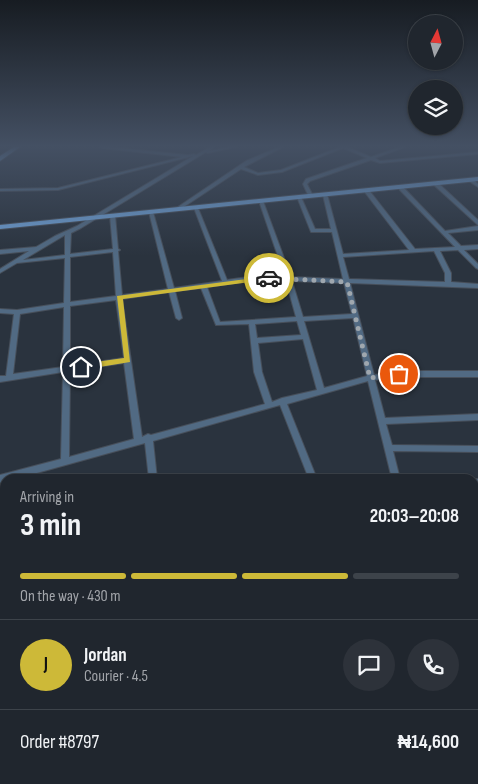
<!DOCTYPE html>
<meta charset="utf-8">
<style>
:root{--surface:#20262e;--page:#2d323a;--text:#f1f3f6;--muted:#a2a5aa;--line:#3d434a;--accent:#cdb938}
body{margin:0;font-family:"Sofia Sans Condensed",sans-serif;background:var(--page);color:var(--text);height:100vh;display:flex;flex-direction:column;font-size:19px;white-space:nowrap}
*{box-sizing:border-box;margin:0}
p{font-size:16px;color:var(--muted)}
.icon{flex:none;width:28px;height:28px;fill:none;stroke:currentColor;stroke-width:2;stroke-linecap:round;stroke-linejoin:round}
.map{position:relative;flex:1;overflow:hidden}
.drawer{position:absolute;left:0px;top:474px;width:479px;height:311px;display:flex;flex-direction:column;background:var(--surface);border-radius:15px 15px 0 0;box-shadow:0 1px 4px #0004,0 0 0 1px var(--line)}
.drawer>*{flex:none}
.needle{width:32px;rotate:6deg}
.controls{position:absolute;left:408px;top:15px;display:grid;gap:10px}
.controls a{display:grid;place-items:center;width:55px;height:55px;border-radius:50%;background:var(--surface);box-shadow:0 1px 4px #0004,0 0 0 1px var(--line);font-size:25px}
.pin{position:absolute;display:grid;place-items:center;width:42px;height:42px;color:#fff;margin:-21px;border:2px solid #fff;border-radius:50%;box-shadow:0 1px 5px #0007}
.courier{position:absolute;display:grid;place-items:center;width:50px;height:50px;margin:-25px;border:4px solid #cdb938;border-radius:50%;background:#fff;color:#222;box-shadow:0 1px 6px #0007}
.summary em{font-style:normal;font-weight:700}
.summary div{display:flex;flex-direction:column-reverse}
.summary{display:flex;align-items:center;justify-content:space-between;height:85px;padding:0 20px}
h1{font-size:32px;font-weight:700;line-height:38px}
.bar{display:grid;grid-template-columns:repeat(4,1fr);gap:8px 5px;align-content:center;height:60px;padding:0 20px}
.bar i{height:6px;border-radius:4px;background:var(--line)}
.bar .current{background:var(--accent)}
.bar p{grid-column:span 4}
.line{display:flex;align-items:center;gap:12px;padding:0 20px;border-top:1px solid var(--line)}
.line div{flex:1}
.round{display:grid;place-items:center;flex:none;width:52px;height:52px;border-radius:26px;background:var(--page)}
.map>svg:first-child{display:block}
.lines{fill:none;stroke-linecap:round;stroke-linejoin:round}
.minor-casing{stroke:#474f5a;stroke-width:2}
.major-casing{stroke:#474f5a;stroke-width:2}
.minor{fill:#516a83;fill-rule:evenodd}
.major{fill:#6d9fd4;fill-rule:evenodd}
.route{fill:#cdb938}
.done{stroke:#9fa7ae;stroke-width:5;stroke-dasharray:0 9}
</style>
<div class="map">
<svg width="478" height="784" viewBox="0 0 478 784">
<rect width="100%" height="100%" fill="#2a333e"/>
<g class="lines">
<defs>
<g id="minor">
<path d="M 100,147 L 110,147 L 188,155 L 194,154 L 196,155 L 210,147 L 214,147 L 209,151 L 229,147 L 235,147 L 208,153 L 206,152 L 81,228 L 71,233 L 70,254 L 113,249 L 110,216 L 115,215 L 118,249 L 120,250 L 118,251 L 122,295 L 168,289 L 149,212 L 151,211 L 153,212 L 174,288 L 222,281 L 194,208 L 196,207 L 198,208 L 227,280 L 255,276 L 285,277 L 259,201 L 261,200 L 263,201 L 291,277 L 343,279 L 332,232 L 311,232 L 297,197 L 297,196 L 301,197 L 315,229 L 331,229 L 323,195 L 327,194 L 343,254 L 409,250 L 364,191 L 364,189 L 368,189 L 415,249 L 455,247 L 398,188 L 398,186 L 402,186 L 445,231 L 478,226 L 478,230 L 448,233 L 461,246 L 478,245 L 478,249 L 464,250 L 478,264 L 478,269 L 476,268 L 458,250 L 440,251 L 451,273 L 451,282 L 478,284 L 478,288 L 350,283 L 374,375 L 399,371 L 478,371 L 478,377 L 399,377 L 375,380 L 385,418 L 478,414 L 478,420 L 386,424 L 392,445 L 478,446 L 478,452 L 393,451 L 400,479 L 392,479 L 368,381 L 287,404 L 317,479 L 309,479 L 280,405 L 153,441 L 157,479 L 149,479 L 145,443 L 15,479 L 5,479 L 5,481 L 0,483 L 0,475 L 61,459 L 63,372 L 0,382 L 0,376 L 6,376 L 14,314 L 0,313 L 0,309 L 17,310 L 64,303 L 65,258 L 17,263 L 0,273 L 0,269 L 29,251 L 0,254 L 0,250 L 36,247 L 55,236 L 77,226 L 193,156 L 58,190 L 0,191 L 0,189 L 58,188 L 182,157 L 102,148 ZM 65,235 L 65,255 L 23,260 ZM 434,251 L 445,273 L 445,282 L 349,279 L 343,257 ZM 113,252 L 116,296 L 70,302 L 70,257 ZM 255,280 L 286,281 L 296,317 L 220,322 L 207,287 ZM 292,281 L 344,283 L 352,314 L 303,317 ZM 201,288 L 216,325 L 249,324 L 254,372 L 265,404 L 151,435 L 148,434 L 142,437 L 122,299 L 169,292 L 176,318 L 179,320 L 182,318 L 175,291 ZM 116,300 L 124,358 L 70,366 L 70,306 ZM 64,307 L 63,367 L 13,374 L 20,314 ZM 353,318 L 367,376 L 324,388 L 304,321 ZM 297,321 L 301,335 L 257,338 L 255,324 ZM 303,339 L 317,390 L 282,398 L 272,402 L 262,372 L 258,343 ZM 124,363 L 134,439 L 69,457 L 70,371 Z"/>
<path d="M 279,147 L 283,147 L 244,167 L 258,173 L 281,170 L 340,147 L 347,147 L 371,157 L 400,147 L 405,147 L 375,158 L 380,161 L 478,152 L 478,154 L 380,163 L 371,160 L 310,181 L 307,184 L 313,196 L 309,197 L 303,184 L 306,179 L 367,158 L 343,148 L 282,172 L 258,175 L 241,169 L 179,210 L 175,209 L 246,161 Z"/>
<path d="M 469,179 L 473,179 L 478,184 L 478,187 L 469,181 Z"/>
<path d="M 434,183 L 438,183 L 478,220 L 478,225 L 434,185 Z"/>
<rect x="474" y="479" width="4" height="8"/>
<rect x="474" y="674" width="4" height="12"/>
<path d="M 4,716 L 5,716 L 5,739 L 0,742 L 0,718 Z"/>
<path d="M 37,780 L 49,780 L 49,784 L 35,784 Z"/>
<path d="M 186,780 L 198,780 L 200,784 L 186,784 Z"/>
<path d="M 385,780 L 397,780 L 399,784 L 385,784 Z"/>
</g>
<g id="major">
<path d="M 14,147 L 20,147 L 0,161 L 0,156 Z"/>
<path d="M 478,177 L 478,181 L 0,229 L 0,225 Z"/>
</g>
</defs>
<use href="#minor" class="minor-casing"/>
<use href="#major" class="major-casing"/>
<use href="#minor" class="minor"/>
<use href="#major" class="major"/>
</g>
<linearGradient id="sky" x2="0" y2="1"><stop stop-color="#171c22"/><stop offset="0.57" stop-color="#445063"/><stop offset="1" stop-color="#445063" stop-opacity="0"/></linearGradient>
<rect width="478" height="256" fill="url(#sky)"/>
<path class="route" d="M 269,276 L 272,279 L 123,299 L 130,362 L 81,370 L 78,367 L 81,364 L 124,358 L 117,296 Z"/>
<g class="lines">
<path class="done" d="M 269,278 L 347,282 L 370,378 L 399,374"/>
</g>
</svg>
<div class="controls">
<a><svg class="needle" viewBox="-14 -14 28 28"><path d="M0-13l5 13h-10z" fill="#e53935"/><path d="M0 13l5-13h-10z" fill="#a2a5aa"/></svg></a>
<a><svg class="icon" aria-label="layers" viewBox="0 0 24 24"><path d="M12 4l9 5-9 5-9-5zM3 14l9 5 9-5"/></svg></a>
</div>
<div class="pin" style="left:399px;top:374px;background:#ea580c"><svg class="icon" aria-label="bag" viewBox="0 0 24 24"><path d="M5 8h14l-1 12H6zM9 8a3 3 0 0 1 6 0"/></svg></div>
<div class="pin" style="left:81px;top:367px;background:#1f2937"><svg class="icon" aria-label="home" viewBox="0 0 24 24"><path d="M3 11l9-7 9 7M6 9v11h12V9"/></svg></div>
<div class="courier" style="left:269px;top:278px"><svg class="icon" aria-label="car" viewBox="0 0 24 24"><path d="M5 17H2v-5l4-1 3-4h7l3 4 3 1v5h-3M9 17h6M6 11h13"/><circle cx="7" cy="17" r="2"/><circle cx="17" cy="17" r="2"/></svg></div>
<section class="drawer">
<div class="summary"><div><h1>3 min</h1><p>Arriving in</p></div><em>20:03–20:08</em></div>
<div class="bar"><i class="current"></i><i class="current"></i><i class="current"></i><i></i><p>On the way · 430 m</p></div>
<div class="line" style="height:90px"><b class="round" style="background:var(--accent);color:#111">J</b><div><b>Jordan</b><p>Courier · 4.5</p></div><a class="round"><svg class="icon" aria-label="chat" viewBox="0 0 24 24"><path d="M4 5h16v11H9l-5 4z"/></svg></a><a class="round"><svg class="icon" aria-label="phone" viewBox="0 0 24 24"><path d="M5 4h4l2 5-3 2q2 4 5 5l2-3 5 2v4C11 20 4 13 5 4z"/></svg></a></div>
<div class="line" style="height:65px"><div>Order #8797</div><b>₦14,600</b></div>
</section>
</div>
